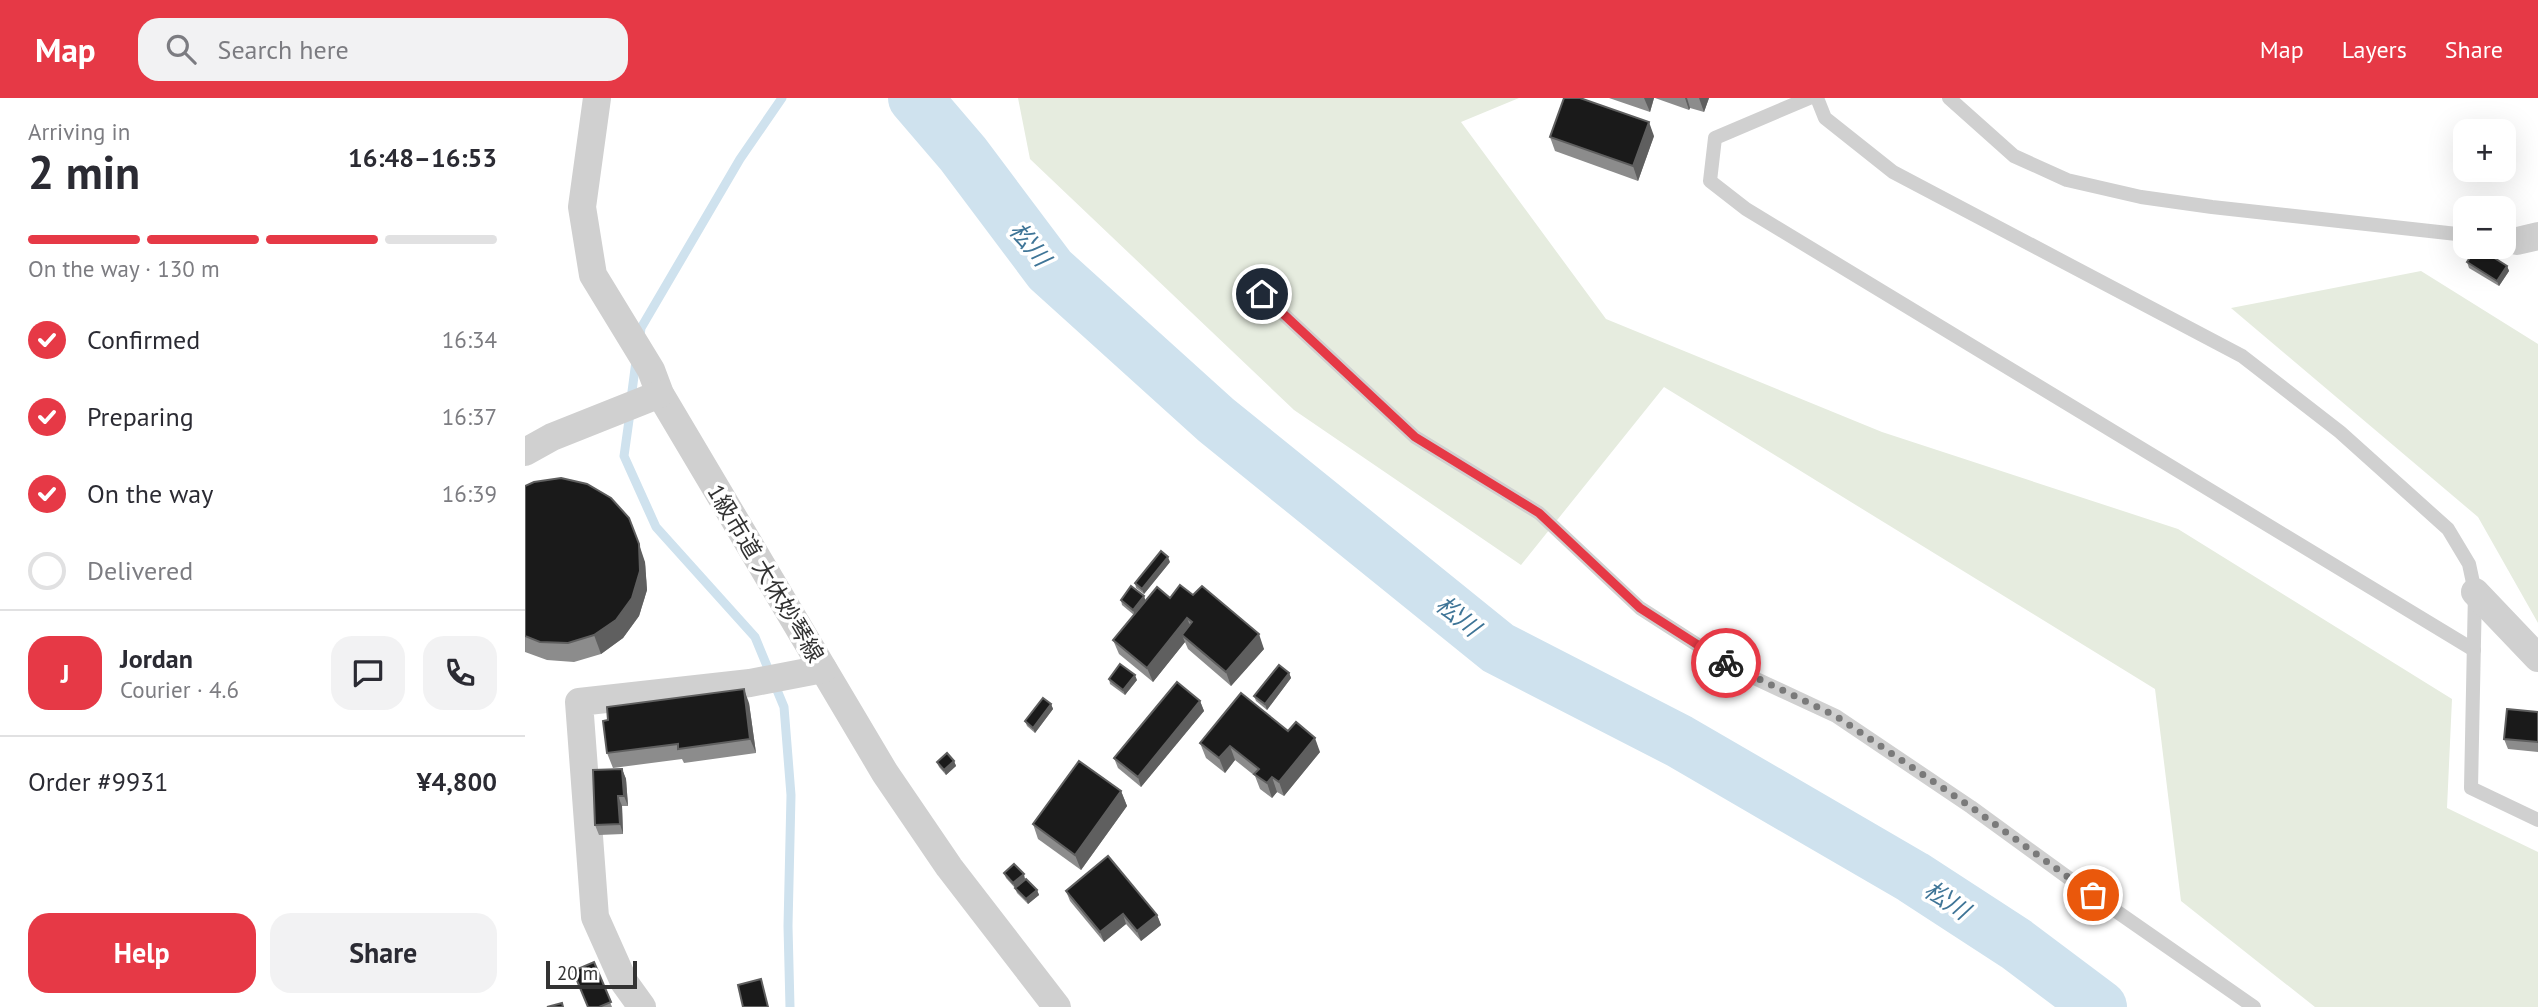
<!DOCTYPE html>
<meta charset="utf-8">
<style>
:root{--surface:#fff;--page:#f2f2f3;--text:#2b2b33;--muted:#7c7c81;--line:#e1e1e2;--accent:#e63946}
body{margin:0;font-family:"PT Sans","Noto Sans JP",sans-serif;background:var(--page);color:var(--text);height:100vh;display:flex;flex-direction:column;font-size:26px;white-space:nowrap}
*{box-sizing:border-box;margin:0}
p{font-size:23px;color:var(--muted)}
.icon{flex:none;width:38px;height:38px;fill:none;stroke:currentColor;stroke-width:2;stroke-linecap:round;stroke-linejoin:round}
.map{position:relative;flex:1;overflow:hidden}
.side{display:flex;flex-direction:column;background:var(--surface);width:525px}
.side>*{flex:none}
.fabs{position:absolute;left:1928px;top:21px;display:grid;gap:14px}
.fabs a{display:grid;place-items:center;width:63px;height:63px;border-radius:14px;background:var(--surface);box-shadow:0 7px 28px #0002;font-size:35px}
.scale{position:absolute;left:21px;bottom:18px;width:91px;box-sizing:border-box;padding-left:7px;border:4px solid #333;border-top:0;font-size:19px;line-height:24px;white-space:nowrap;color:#333;-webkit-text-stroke:5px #fff;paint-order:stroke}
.pin{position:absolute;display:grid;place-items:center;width:60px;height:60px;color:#fff;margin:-30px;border:4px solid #fff;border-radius:50%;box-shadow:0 2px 7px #0007}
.courier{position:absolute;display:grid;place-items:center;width:70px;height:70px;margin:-35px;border:5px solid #e63946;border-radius:50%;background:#fff;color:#222;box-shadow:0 2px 9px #0007}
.overview em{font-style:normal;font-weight:700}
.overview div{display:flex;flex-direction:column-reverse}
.overview{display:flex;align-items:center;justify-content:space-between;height:119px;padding:0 28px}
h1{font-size:46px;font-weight:700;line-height:52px}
.bar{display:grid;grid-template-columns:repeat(4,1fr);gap:10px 7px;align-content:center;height:84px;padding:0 28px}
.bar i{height:9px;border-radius:5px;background:var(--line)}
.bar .on{background:var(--accent)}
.bar p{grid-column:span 4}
.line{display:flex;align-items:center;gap:18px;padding:0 28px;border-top:2px solid var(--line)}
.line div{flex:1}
.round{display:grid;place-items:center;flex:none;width:74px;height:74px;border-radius:21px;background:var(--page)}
ol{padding:0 28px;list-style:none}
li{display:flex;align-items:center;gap:21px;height:77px}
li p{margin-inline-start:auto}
li .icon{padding:7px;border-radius:50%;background:var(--accent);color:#fff;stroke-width:4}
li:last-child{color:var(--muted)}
li i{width:38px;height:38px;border:4px solid var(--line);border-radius:50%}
.primary-button{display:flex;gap:14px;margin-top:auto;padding:14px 28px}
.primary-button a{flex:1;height:80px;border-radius:21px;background:var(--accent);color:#fff;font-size:28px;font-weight:700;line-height:80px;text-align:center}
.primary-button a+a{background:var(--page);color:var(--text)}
header{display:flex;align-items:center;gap:42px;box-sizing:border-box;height:98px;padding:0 35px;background:var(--accent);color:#fff}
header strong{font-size:33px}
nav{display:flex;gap:38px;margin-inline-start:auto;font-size:24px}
.search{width:490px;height:63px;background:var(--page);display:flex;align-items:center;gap:18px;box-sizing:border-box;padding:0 24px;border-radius:21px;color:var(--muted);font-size:26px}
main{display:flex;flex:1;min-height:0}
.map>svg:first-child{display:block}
.green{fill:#e6ecdf}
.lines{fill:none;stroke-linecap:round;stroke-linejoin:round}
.stream{stroke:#cfe2ee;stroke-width:9}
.river{stroke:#cfe2ee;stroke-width:54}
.service{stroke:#d0d0d0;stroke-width:14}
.minor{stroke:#d0d0d0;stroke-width:28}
.wall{fill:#8c8c8c}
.shaded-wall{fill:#5f5f5f}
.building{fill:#1a1a1a;stroke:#5f5f5f;stroke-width:2}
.done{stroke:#7a7a7a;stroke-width:7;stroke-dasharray:0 12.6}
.route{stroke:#e63946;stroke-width:9}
.labels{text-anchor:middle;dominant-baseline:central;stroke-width:7;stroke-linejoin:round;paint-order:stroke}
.street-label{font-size:23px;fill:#333;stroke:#fff}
.water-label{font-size:24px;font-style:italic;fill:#3f7597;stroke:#fff}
</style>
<header>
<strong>Map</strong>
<div class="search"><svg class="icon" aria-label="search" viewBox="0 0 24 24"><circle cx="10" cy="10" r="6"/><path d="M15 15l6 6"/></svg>Search here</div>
<nav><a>Map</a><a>Layers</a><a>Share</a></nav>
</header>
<main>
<section class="side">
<div class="overview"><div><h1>2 min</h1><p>Arriving in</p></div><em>16:48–16:53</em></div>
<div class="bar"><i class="on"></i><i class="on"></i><i class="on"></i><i></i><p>On the way · 130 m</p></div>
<ol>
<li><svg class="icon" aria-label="check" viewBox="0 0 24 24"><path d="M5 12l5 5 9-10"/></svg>Confirmed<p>16:34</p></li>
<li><svg class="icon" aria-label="check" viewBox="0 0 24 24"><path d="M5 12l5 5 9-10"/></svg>Preparing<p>16:37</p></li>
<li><svg class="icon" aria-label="check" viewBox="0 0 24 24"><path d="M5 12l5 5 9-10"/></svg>On the way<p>16:39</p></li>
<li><i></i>Delivered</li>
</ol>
<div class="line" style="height:126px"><b class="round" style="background:var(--accent);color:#fff">J</b><div><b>Jordan</b><p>Courier · 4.6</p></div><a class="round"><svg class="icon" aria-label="chat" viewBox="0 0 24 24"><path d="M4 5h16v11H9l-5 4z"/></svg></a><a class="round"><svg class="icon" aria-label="phone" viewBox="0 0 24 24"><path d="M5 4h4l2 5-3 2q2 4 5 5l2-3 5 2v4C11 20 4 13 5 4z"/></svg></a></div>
<div class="line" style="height:91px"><div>Order #9931</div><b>¥4,800</b></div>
<div class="primary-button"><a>Help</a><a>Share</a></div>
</section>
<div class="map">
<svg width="2013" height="909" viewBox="0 0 2013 909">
<rect width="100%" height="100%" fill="#fff"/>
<g class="green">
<path d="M 493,0 L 994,0 L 936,24 L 1081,221 L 1357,334 L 1653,431 L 1927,601 L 1922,710 L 2013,754 L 2013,909 L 1790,909 L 1656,803 L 1630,591 L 1139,289 L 996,467 L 769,312 L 505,61 Z"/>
<path d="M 1896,173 L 2013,246 L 2013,525 L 1953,419 L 1706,210 Z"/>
</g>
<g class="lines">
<g class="stream">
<path d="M 115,238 L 116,230 L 215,61 L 257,0"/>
<path d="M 106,301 L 111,263"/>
<path d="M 105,315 L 99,358 L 131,429 L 230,539 L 259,609 L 266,697 L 263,828 L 265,909"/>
</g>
<path class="river" d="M 390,0 L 438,56 L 525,172 L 691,322 L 973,550 L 1154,643 L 1388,779 L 1491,846 L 1575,909"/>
<g class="service">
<path d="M 1284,0 L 1190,40 L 1185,83 L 1221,111 L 1949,552"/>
<path d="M 1292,0 L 1300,20 L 1368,74 L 1717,258 L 1815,334 L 1923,431 L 1944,466 L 1950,494 L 1946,690 L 2013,722"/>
<path d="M 1424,0 L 1489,58 L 1542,82 L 1616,99 L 1687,109 L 1941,137"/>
<path d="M 737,196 L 890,339 L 1014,415 L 1115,510 L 1210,571 L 1311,618 L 1446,709 L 1545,781 L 1729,909"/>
</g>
<g class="minor">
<path d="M 72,0 L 57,109 L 68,177 L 126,272 L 135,296 L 360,675 L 424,769 L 532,909"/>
<path d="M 1992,143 L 2013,138"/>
<path d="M 0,354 L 27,339 L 135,296"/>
<path d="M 1950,494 L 2013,560"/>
<path d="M 117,909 L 99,884 L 70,819 L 54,604 L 225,585 L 298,571"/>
</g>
</g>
<g class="wall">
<path d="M 1084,0 L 1129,0 L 1125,14 Z"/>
<path d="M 1130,0 L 1184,0 L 1179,14 L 1165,10 L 1164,12 Z"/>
<path d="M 1129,38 L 1113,83 L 1030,53 L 1025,39 Z"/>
<path d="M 1942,164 L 1982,168 L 1984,173 L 1974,188 L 1944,170 Z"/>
<path d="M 0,388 L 120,464 L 122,492 L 114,518 L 98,540 L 76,556 L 49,564 L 22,562 L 0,554 Z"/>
<path d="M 645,464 L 619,496 L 611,490 L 610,485 Z"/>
<path d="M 668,497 L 739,551 L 706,588 L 663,551 L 660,544 L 628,584 L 594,556 L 588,542 L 609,517 L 597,507 L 596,502 L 619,498 L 620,503 Z"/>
<path d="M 764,575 L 766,580 L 742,612 L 731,603 L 729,598 Z"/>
<path d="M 584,581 L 612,582 L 600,597 L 585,586 Z"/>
<path d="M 675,603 L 679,613 L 616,689 L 593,670 L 589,660 Z"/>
<path d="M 224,605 L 231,655 L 159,665 L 157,661 L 88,670 L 82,655 Z"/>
<path d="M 526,606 L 528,611 L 510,635 L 502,628 L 500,623 Z"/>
<path d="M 2013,614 L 2013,654 L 1983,651 L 1979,641 Z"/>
<path d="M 763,633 L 795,654 L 759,698 L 752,694 L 747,700 L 735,691 L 730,678 L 710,662 L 700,675 L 681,660 L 675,645 Z"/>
<path d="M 429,663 L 431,668 L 421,677 L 414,669 L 412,664 Z"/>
<path d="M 97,671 L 101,681 L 103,708 L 97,708 L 98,736 L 74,737 L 70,727 Z"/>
<path d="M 596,693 L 602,708 L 556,772 L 513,741 L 508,726 Z"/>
<path d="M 479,775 L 499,776 L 490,790 L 481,780 Z"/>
<path d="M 490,790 L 512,792 L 514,797 L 503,806 L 492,795 Z"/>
<path d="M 541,793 L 632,817 L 636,827 L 616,843 L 601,826 L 579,844 L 545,803 Z"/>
<path d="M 69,864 L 87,909 L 63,909 Z"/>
</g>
<g class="shaded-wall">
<path d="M 1119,0 L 1129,0 L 1125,14 Z"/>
<path d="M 1160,0 L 1162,0 L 1165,10 L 1164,12 Z"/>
<path d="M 1174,0 L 1184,0 L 1179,14 Z"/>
<path d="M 1124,24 L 1129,38 L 1113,83 L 1108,68 Z"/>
<path d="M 1982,168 L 1984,173 L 1974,188 L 1972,183 Z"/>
<path d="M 114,446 L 120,464 L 122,492 L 114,518 L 98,540 L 76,556 L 69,537 Z"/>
<path d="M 643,459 L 645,464 L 619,496 L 617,491 Z"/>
<path d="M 619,498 L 621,504 L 610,517 L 608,512 Z"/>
<path d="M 662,520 L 668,535 L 657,537 L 660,544 L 628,584 L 622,570 Z"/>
<path d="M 734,536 L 739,551 L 706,588 L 701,574 Z"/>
<path d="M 764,575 L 766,580 L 742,612 L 740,606 Z"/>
<path d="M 610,577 L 612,582 L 600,597 L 598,592 Z"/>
<path d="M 219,591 L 224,605 L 231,655 L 225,641 Z"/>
<path d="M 675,603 L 679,613 L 616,689 L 613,679 Z"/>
<path d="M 526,606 L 528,611 L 510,635 L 508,630 Z"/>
<path d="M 790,640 L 795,654 L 759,698 L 754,684 Z"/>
<path d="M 705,648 L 710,662 L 700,675 L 694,660 Z"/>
<path d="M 429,663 L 431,668 L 421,677 L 419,672 Z"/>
<path d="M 97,671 L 101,681 L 103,708 L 99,698 Z"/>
<path d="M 747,679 L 752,694 L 747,700 L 742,685 Z"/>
<path d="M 596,693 L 602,708 L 556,772 L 550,757 Z"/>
<path d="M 93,698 L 97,708 L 98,736 L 95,726 Z"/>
<path d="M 499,776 L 500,781 L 490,790 L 488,785 Z"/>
<path d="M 512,792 L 514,797 L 503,806 L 501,801 Z"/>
<path d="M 598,816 L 601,826 L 579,844 L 575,834 Z"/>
<path d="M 632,817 L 636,827 L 616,843 L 612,833 Z"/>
</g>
<g class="building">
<path d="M 1039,0 L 1055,0 L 1124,24 L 1108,68 L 1025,39 Z"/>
<path d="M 1952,149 L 1982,168 L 1972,183 L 1942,164 Z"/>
<path d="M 36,380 L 62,386 L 86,400 L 104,420 L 114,446 L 115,473 L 107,500 L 91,522 L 69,537 L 43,545 L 15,544 L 0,538 L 0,388 L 9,384 Z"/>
<path d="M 636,453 L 643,459 L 617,491 L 610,485 Z"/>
<path d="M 655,487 L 668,497 L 677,488 L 734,536 L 701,574 L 657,537 L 667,524 L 662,520 L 622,570 L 588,542 L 632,489 L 645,500 Z"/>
<path d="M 606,488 L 619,498 L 608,512 L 596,502 Z"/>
<path d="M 595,566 L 610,577 L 598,592 L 584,581 Z"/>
<path d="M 754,567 L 764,575 L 740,606 L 729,598 Z"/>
<path d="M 652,584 L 675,603 L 613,679 L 589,660 Z"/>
<path d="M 219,591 L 225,641 L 153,651 L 153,646 L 82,655 L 78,623 L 83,622 L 82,609 Z"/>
<path d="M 716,595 L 763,633 L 771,624 L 790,640 L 754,684 L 747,679 L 742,685 L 729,676 L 734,671 L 705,648 L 694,660 L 675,645 Z"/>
<path d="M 518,600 L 526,606 L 508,630 L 500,623 Z"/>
<path d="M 1982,611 L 2013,614 L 2013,644 L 1979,641 Z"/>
<path d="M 422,655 L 429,663 L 419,672 L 412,664 Z"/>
<path d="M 554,663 L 596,693 L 550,757 L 508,726 Z"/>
<path d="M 97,671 L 99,698 L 93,698 L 95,726 L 70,727 L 68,672 Z"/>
<path d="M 583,758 L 632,817 L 612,833 L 598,816 L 575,834 L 541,793 Z"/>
<path d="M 489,766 L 499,776 L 488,785 L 479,775 Z"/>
<path d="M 501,781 L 512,792 L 501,801 L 490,790 Z"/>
<path d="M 69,864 L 86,904 L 74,909 L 63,909 L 48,873 Z"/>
<path d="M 236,881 L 243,909 L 218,909 L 213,887 Z"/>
<path d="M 37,905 L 38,909 L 22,909 Z"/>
</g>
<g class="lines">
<path class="done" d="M 1201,565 L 1311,618 L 1446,709 L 1568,797"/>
<path class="route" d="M 737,196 L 890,339 L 1014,415 L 1115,510 L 1201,565"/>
</g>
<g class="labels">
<g class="street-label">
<text transform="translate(241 475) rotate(59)">1級市道 大休妙琴線</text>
</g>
<g class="water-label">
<text transform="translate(505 146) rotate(51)">松川</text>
<text transform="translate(933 518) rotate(39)">松川</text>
<text transform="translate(1422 802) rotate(33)">松川</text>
</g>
</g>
</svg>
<div class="fabs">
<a>+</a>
<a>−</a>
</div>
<div class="scale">20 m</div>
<div class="pin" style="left:1568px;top:797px;background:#ea580c"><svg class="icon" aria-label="bag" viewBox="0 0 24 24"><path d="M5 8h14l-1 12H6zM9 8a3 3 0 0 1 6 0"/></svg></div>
<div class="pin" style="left:737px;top:196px;background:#1f2937"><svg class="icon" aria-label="home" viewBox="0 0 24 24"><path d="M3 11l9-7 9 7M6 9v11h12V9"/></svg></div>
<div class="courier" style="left:1201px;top:565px"><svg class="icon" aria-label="bike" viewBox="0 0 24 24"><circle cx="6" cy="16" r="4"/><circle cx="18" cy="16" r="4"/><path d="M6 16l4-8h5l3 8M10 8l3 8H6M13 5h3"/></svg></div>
</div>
</main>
